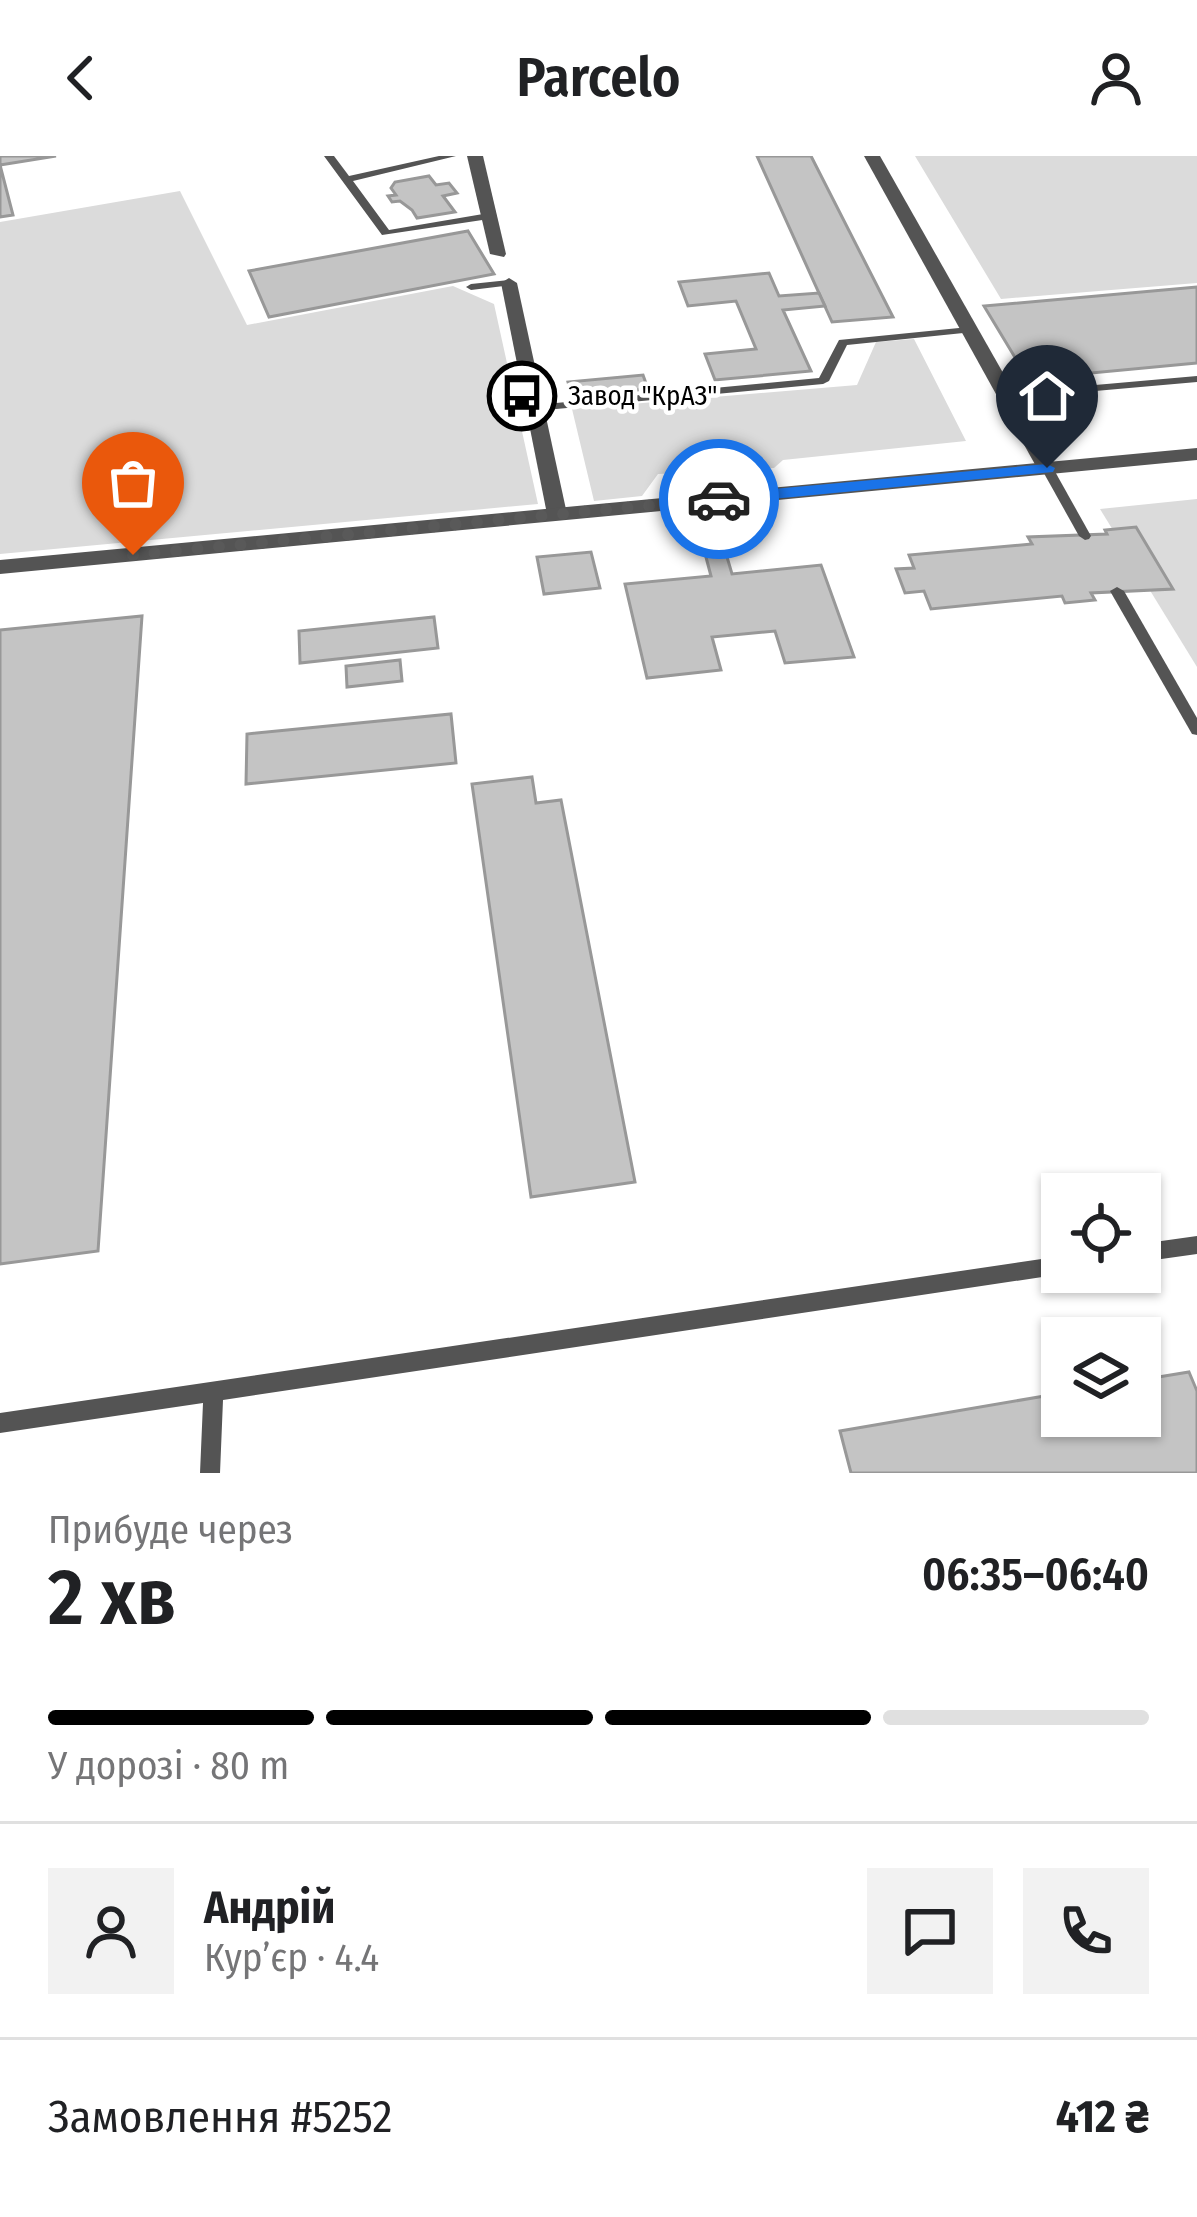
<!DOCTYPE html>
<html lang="uk">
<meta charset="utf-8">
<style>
:root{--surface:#fff;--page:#f2f2f2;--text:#202124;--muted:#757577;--line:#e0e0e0;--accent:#000}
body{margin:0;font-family:"Fira Sans Condensed",sans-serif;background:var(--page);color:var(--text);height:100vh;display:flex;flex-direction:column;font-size:45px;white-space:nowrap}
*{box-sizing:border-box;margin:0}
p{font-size:39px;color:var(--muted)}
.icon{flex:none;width:66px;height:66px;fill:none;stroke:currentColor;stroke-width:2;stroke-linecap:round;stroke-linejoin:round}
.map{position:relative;height:1317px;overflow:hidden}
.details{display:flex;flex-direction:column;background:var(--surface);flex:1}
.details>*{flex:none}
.fabs{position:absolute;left:1041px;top:1017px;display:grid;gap:24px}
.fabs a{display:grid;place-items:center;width:120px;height:120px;border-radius:0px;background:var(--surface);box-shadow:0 3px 9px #0004;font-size:60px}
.pin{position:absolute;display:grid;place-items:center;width:102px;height:102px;color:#fff;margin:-123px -51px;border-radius:50% 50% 50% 0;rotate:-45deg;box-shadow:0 0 12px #0007}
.pin .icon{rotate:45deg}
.courier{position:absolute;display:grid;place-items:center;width:120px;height:120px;margin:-60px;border:9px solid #1a73e8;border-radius:50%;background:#fff;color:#222;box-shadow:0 3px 15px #0007}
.headline em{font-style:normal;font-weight:600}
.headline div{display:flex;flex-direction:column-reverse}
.headline{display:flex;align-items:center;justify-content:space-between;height:204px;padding:0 48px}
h1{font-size:78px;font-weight:600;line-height:90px}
.bar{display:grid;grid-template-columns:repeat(4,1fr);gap:18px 12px;align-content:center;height:144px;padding:0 48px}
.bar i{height:15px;border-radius:9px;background:var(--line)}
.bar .current{background:var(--accent)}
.bar p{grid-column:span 4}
.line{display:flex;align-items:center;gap:30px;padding:0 48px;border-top:3px solid var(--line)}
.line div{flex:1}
.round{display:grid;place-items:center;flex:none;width:126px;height:126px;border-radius:0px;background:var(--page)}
header{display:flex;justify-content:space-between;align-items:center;height:156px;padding:0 48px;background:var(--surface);font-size:54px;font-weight:600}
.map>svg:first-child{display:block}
.green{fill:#dbdbdb}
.building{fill:#c4c4c4;stroke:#989898;stroke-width:3}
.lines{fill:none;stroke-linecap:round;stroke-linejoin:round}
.service{fill:#545454;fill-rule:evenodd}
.minor{fill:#545454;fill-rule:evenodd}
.tertiary{fill:#545454;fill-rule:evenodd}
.route{fill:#1a73e8}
.done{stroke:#595959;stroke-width:12;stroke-dasharray:0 21.6}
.labels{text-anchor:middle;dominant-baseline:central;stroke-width:9;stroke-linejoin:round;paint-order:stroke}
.far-poi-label{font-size:27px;fill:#000;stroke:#fff;text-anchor:start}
</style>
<header><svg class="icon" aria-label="back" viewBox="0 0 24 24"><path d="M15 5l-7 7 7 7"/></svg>Parcelo<svg class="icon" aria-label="person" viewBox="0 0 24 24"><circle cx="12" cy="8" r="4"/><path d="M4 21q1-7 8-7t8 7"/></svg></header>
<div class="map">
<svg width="1197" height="1317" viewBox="0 0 1197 1317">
<rect width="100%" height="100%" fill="#fff"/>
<g class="green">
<path d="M 915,0 L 1197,0 L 1197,127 L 1001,143 Z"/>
<path d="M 180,35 L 247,169 L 453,130 L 494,148 L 538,348 L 0,398 L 0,66 Z"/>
<path d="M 914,183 L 966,285 L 783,304 L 774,312 L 658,318 L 642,340 L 594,345 L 572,253 L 857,229 L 876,186 Z"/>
<path d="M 1197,343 L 1197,511 L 1100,353 Z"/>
</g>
<g class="building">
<path d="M 0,0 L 56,0 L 0,9 L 13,59 L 0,61 Z"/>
<path d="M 757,0 L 811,0 L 893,161 L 832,166 Z"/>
<path d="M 429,20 L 436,29 L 449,27 L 457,37 L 443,40 L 455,56 L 417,62 L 412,54 L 400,45 L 392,46 L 388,40 L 396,39 L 391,32 L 395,26 Z"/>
<path d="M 468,75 L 494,118 L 269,161 L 249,115 Z"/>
<path d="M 769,117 L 779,140 L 819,137 L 825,150 L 783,154 L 811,215 L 715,224 L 705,198 L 756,193 L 736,145 L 688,150 L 679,126 Z"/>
<path d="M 1197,131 L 1197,207 L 1028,223 L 984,150 Z"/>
<path d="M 643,219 L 648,233 L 572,240 L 568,226 Z"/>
<path d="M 1136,371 L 1173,433 L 1091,437 L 1095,444 L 1065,447 L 1062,440 L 931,453 L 924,435 L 905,437 L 896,413 L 914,412 L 909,399 L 1032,388 L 1028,381 L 1107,378 L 1105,374 Z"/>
<path d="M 722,384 L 732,418 L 821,409 L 854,501 L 785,507 L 775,475 L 712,481 L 721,514 L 647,522 L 625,428 L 711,420 L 702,386 Z"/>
<path d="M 591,396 L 600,432 L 544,438 L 537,401 Z"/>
<path d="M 142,460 L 98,1095 L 0,1108 L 0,474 Z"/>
<path d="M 434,461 L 438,492 L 300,507 L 299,475 Z"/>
<path d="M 400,504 L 402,525 L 347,531 L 346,510 Z"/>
<path d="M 451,558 L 456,607 L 246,628 L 247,578 Z"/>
<path d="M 532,621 L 536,647 L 561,644 L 635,1026 L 531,1041 L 472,628 Z"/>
<path d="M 1189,1216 L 1197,1235 L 1197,1317 L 851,1317 L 840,1275 L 1062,1237 L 1062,1260 L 1140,1260 L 1140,1224 Z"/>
</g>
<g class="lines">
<g class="service">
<path d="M 324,0 L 334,0 L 349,20 L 439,0 L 456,0 L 353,25 L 389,74 L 489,57 L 494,60 L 489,63 L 382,79 Z"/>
<path d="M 509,124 L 514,127 L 513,129 L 471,134 L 466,131 L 471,128 Z"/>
<path d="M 969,171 L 974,174 L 973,176 L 847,189 L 829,225 L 823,228 L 535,255 L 529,252 L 535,249 L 819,222 L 839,184 Z"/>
<path d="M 1197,220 L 1197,226 L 1006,243 L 1000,240 L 1006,237 Z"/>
<path d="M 1047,308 L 1053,312 L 1091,380 L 1089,383 L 1085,384 L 1079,380 L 1041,312 Z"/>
<path d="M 1117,431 L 1124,435 L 1197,562 L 1197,579 L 1192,578 L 1110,435 Z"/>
<path d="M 1197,1080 L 1197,1098 L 1140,1106 L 1140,1088 Z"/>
<path d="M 1062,1100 L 1062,1116 L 1067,1116 L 1062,1118 L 223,1244 L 220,1317 L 200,1317 L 203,1247 L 0,1277 L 0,1257 Z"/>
</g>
<g class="minor">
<path d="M 467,0 L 483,0 L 506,98 L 504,101 L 490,98 Z"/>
<path d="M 864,0 L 880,0 L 1057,312 L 1054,316 L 1040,316 L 1037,312 Z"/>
<path d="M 509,122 L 517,127 L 567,358 L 557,364 L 547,358 L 501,127 Z"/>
</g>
<path class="tertiary" d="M 1197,292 L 1197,304 L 0,418 L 0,404 Z"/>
</g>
<path class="route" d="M 1047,308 L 1055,312 L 1053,316 L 719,348 L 711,343 L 719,338 Z"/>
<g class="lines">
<path class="done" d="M 133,399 L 719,343"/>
</g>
<defs>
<symbol id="bus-ring" viewBox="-11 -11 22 22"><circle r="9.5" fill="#fff" stroke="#000" stroke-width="1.5"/><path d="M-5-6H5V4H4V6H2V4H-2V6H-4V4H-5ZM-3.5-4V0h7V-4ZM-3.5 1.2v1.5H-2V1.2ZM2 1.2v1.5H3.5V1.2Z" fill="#000"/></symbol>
</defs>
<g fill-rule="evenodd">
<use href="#bus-ring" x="484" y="202" width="76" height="76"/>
</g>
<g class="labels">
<g class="far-poi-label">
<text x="568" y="240">Завод "КрАЗ"</text>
</g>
</g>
</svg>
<div class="fabs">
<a><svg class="icon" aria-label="locate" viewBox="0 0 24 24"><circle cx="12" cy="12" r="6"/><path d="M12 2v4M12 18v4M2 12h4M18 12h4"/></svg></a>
<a><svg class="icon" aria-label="layers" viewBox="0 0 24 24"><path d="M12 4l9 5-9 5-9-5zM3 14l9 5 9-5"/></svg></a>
</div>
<div class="pin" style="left:133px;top:399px;background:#ea580c"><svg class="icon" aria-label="bag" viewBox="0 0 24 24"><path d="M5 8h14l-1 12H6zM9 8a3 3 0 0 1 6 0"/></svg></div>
<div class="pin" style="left:1047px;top:312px;background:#1f2937"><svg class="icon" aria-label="home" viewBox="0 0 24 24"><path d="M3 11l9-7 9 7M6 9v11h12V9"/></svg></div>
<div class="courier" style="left:719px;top:343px"><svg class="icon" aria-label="car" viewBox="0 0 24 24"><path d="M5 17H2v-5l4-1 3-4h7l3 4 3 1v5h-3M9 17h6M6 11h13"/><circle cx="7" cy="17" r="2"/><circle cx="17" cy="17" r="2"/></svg></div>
</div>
<section class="details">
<div class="headline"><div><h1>2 хв</h1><p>Прибуде через</p></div><em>06:35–06:40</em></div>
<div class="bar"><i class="current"></i><i class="current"></i><i class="current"></i><i></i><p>У дорозі · 80 m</p></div>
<div class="line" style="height:216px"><a class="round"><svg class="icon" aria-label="person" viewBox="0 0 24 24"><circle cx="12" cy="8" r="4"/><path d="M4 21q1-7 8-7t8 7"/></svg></a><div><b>Андрій</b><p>Кур’єр · 4.4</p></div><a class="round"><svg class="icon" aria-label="chat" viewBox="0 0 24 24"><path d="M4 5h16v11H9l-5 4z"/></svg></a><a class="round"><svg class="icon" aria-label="phone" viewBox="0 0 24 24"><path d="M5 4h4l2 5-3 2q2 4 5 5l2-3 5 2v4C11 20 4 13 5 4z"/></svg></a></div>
<div class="line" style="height:156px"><div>Замовлення #5252</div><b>412 ₴</b></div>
</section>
